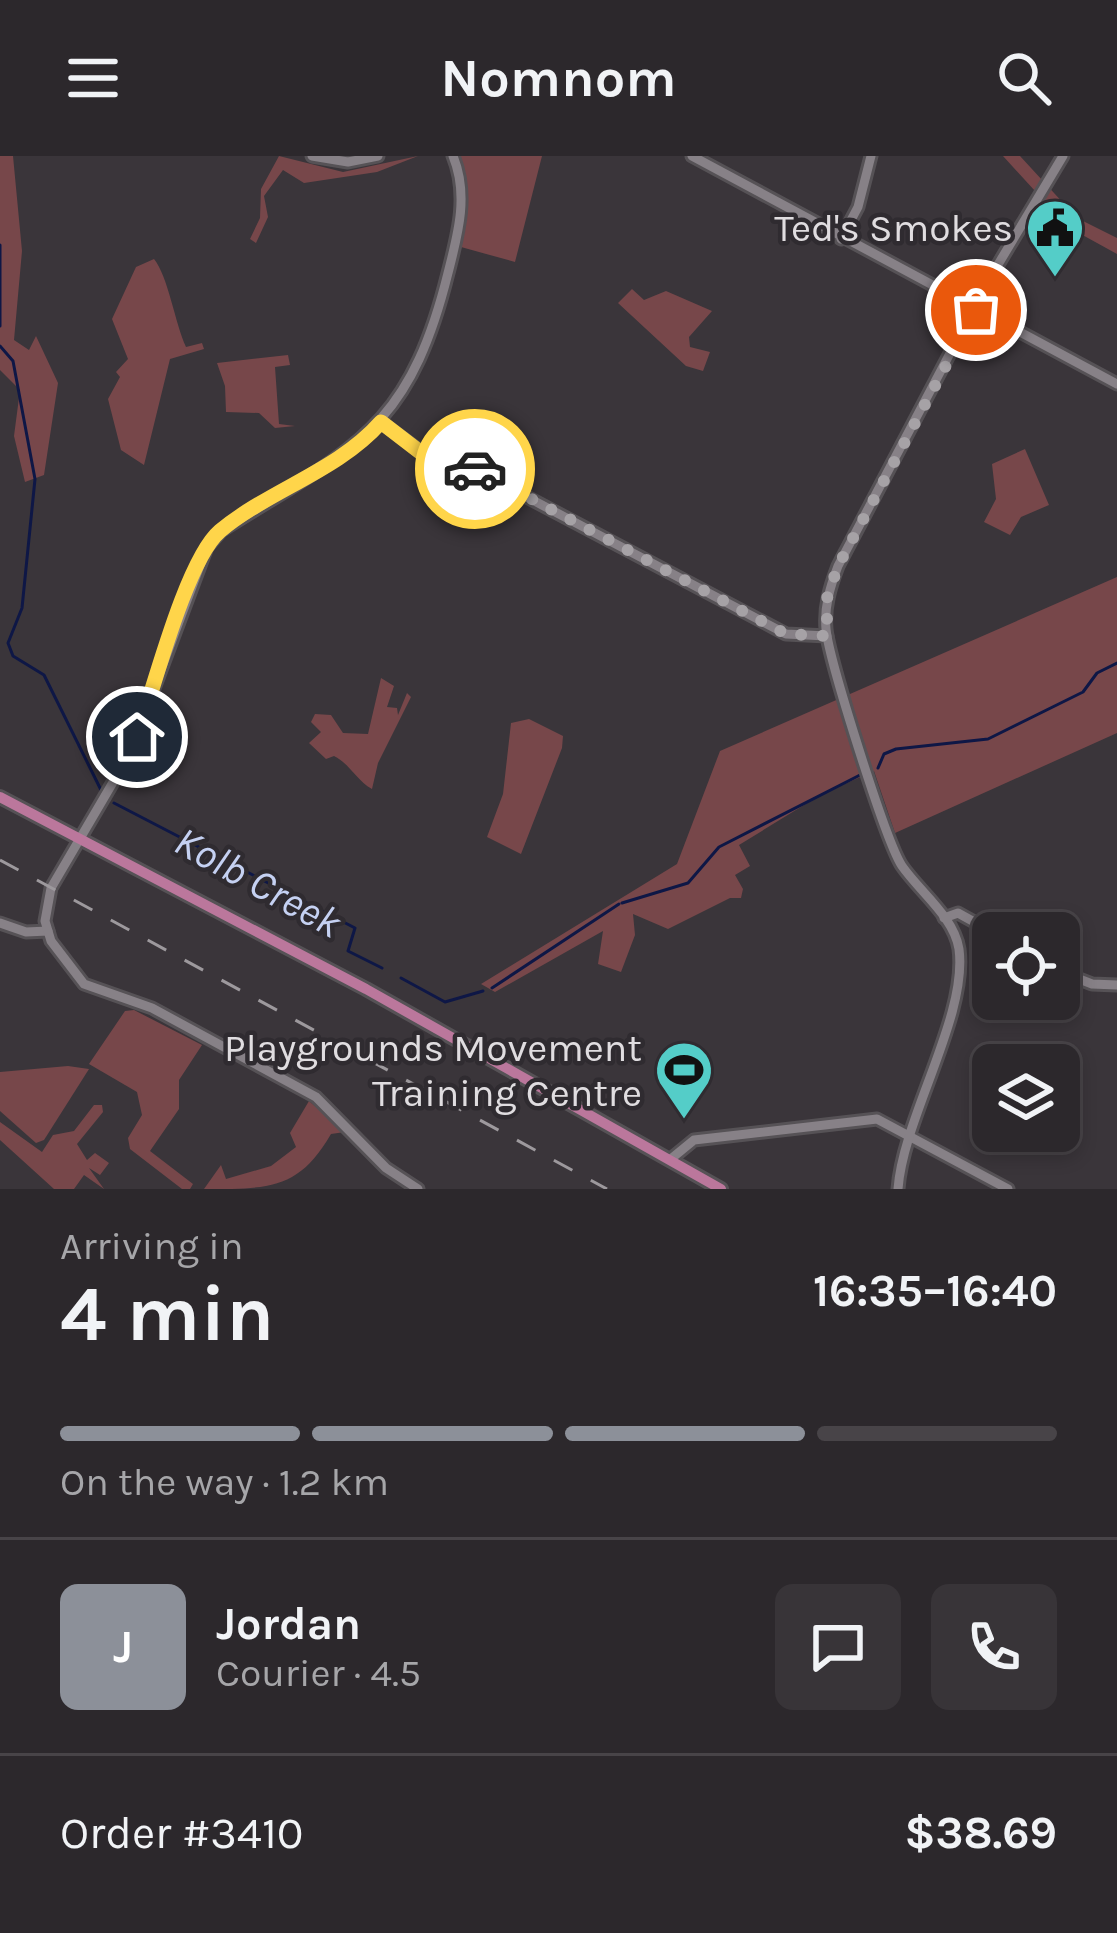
<!DOCTYPE html>
<meta charset="utf-8">
<style>
:root{--surface:#2c282c;--page:#383438;--text:#f1f3f6;--muted:#a6a6a9;--line:#484448;--accent:#8c9099}
body{margin:0;font-family:Karla,sans-serif;background:var(--page);color:var(--text);height:100vh;display:flex;flex-direction:column;font-size:45px;white-space:nowrap}
*{box-sizing:border-box;margin:0}
p{font-size:39px;color:var(--muted)}
.icon{flex:none;width:66px;height:66px;fill:none;stroke:currentColor;stroke-width:2;stroke-linecap:round;stroke-linejoin:round}
.map{position:relative;height:1033px;overflow:hidden}
.panel{display:flex;flex-direction:column;background:var(--surface);flex:1}
.panel>*{flex:none}
.buttons{position:absolute;left:972px;top:756px;display:grid;gap:24px}
.buttons a{display:grid;place-items:center;width:108px;height:108px;border-radius:18px;background:var(--surface);box-shadow:0 6px 18px #0003,0 0 0 3px var(--line);font-size:60px}
.pin{position:absolute;display:grid;place-items:center;width:102px;height:102px;color:#fff;margin:-51px;border:6px solid #fff;border-radius:50%;box-shadow:0 3px 12px #0007}
.courier{position:absolute;display:grid;place-items:center;width:120px;height:120px;margin:-60px;border:9px solid #ffd54a;border-radius:50%;background:#fff;color:#222;box-shadow:0 3px 15px #0007}
.headline em{font-style:normal;font-weight:700}
.headline div{display:flex;flex-direction:column-reverse}
.headline{display:flex;align-items:center;justify-content:space-between;height:204px;padding:0 60px}
h1{font-size:78px;font-weight:700;line-height:90px}
.bar{display:grid;grid-template-columns:repeat(4,1fr);gap:18px 12px;align-content:center;height:144px;padding:0 60px}
.bar i{height:15px;border-radius:9px;background:var(--line)}
.bar .on{background:var(--accent)}
.bar p{grid-column:span 4}
.line{display:flex;align-items:center;gap:30px;padding:0 60px;border-top:3px solid var(--line)}
.line div{flex:1}
.round{display:grid;place-items:center;flex:none;width:126px;height:126px;border-radius:18px;background:var(--page)}
header{display:flex;justify-content:space-between;align-items:center;height:156px;padding:0 60px;background:var(--surface);font-size:54px;font-weight:700}
.map>svg:first-child{display:block}
.green{fill:#77474a}
.lines{fill:none;stroke-linecap:round;stroke-linejoin:round}
.stream{stroke:#0e1746;stroke-width:3}
.secondary-casing{stroke:#565256;stroke-width:15}
.primary-casing{stroke:#565256;stroke-width:16}
.secondary{stroke:#878187;stroke-width:9}
.primary{stroke:#bb779c;stroke-width:10}
.rail{stroke:#9d999d;stroke-width:3;stroke-dasharray:21 21;stroke-linecap:butt}
.done{stroke:#a6a2a6;stroke-width:12;stroke-dasharray:0 21.6}
.route{stroke:#ffd54a;stroke-width:15}
.labels{text-anchor:middle;dominant-baseline:central;stroke-width:9;stroke-linejoin:round;paint-order:stroke}
.poi-label{font-size:39px;fill:#e0dde0;stroke:#2f2b30;text-anchor:end}
.water-label{font-size:42px;font-style:italic;fill:#c5d1f2;stroke:#2f2b30}
</style>
<header><svg class="icon" aria-label="menu" viewBox="0 0 24 24"><path d="M4 6h16M4 12h16M4 18h16"/></svg>Nomnom<svg class="icon" aria-label="search" viewBox="0 0 24 24"><circle cx="10" cy="10" r="6"/><path d="M15 15l6 6"/></svg></header>
<div class="map">
<svg width="1117" height="1033" viewBox="0 0 1117 1033">
<rect width="100%" height="100%" fill="#3a353a"/>
<g class="green">
<path d="M 0,0 L 13,0 L 22,95 L 14,184 L 29,194 L 36,180 L 58,227 L 44,319 L 25,326 L 14,280 L 20,234 L 0,214 Z"/>
<path d="M 279,0 L 343,16 L 418,0 L 377,16 L 304,27 L 283,14 L 264,40 L 268,61 L 256,87 L 250,83 L 260,62 L 261,33 Z"/>
<path d="M 459,0 L 542,0 L 515,106 L 461,91 L 466,39 Z"/>
<path d="M 1003,0 L 1020,0 L 1077,62 L 1117,82 L 1117,98 L 1068,71 Z"/>
<path d="M 154,103 C 168,120 175,167 186,191 L 202,187 L 204,193 L 170,203 L 144,309 L 121,294 L 108,243 L 120,221 L 116,216 L 128,203 L 112,163 L 136,111 Z"/>
<path d="M 632,133 L 644,144 L 666,135 L 712,155 L 689,181 L 690,191 L 710,196 L 703,215 L 686,210 L 618,147 Z"/>
<path d="M 288,199 L 290,209 L 275,211 L 279,268 L 295,270 L 275,272 L 259,257 L 226,256 L 225,230 L 217,207 Z"/>
<path d="M 1025,293 L 1049,349 L 1021,361 L 1010,379 L 984,366 L 996,343 L 992,308 Z"/>
<path d="M 1117,421 L 1117,577 L 895,677 L 874,615 L 822,638 L 739,689 L 750,710 L 735,719 L 743,733 L 741,742 L 730,742 L 668,773 L 633,758 L 635,779 L 621,816 L 598,808 L 603,775 L 495,836 L 481,828 L 677,708 L 720,595 Z"/>
<path d="M 381,522 L 394,530 L 387,551 L 397,552 L 398,559 L 407,537 L 411,541 L 378,607 L 372,633 C 356,624 351,609 334,600 L 326,603 L 309,587 L 321,576 L 311,566 L 315,558 L 331,559 L 343,577 L 368,578 Z"/>
<path d="M 529,563 L 563,580 L 562,592 L 521,698 L 487,681 L 503,638 L 511,567 Z"/>
<path d="M 134,854 L 202,889 L 179,924 L 179,953 L 150,995 L 193,1028 L 190,1033 L 182,1033 L 130,993 L 128,982 L 142,959 L 137,936 L 89,908 L 125,855 Z"/>
<path d="M 68,910 L 89,913 L 44,984 L 36,987 L 0,955 L 0,916 Z"/>
<path d="M 309,945 L 345,976 L 331,978 C 299,1033 271,1033 204,1033 L 221,1009 L 226,1023 L 271,1010 L 296,991 L 290,977 Z"/>
<path d="M 94,949 L 102,949 L 103,956 L 77,988 L 87,1004 L 95,997 L 109,1007 L 100,1019 L 89,1012 L 104,1033 L 84,1019 L 74,1033 L 54,1033 L 0,984 L 0,966 L 42,996 L 53,979 L 74,975 Z"/>
</g>
<g class="lines">
<g class="stream">
<path d="M 0,89 L 0,170"/>
<path d="M 0,190 L 13,205 L 35,323 L 22,452 L 8,487 L 13,500 L 44,519 L 101,634"/>
<path d="M 878,612 L 884,598 L 896,593 L 988,583 L 1083,536 L 1097,517 L 1117,507"/>
<path d="M 114,647 L 355,772 L 348,795 L 382,812"/>
<path d="M 622,747 L 688,727 L 719,691 L 862,618"/>
<path d="M 401,822 L 445,846 L 483,835"/>
<path d="M 492,832 L 619,748"/>
</g>
<defs>
<g id="secondary">
<path d="M 312,0 L 348,6 L 378,0"/>
<path d="M 692,0 L 1117,228"/>
<path d="M 841,83 L 858,51 L 871,0"/>
<path d="M 381,266 L 420,295 L 472,312 L 786,478 L 827,480"/>
<path d="M 944,762 L 958,757 L 994,777"/>
<path d="M 0,767 L 26,776 L 48,775"/>
<path d="M 1059,815 L 1092,828 L 1117,829"/>
<path d="M 672,1002 L 694,984 L 877,963 L 1008,1033"/>
<path d="M 418,1033 L 386,1012 L 316,941 L 152,852 L 84,828 L 51,785 L 45,765 L 51,732 L 129,599 L 207,391 L 221,375 C 352,292 408,278 448,117 C 458,78 469,39 453,0"/>
<path d="M 898,1033 C 903,962 968,860 959,793 C 954,761 920,736 902,710 C 886,686 829,504 826,473 C 824,451 830,431 838,410 L 987,127 L 1063,0"/>
</g>
<path id="primary" d="M 0,641 L 366,833 L 721,1033"/>
</defs>
<use href="#secondary" class="secondary-casing"/>
<use href="#primary" class="primary-casing"/>
<use href="#secondary" class="secondary"/>
<use href="#primary" class="primary"/>
<path class="rail" d="M 0,704 L 607,1033"/>
</g>
<g class="lines">
<path class="done" d="M 475,313 L 786,478 L 827,480 L 827,442 L 838,410 L 976,154"/>
<path class="route" d="M 137,581 C 153,535 186,404 220,375 C 269,334 338,315 381,266 L 420,296 L 475,313"/>
</g>
<defs>
<symbol id="civic-pin" viewBox="-11 -11 22 30"><path d="M0 17L-7.5 6A9.5 9.5 0 1 1 7.5 6Z" fill="#54cdc8" stroke="#2f2b30"/><path d="M-.6-6.5H3V-4.5H.6V-3L4-1V1h2V6H-6V1h2V-1L-.6-3ZM-1.2 2.5V6h2.4V2.5Z" fill="#111"/></symbol>
<symbol id="stadium-pin" viewBox="-11 -11 22 30"><path d="M0 17L-7.5 6A9.5 9.5 0 1 1 7.5 6Z" fill="#54cdc8" stroke="#2f2b30"/><path d="M0-5a6.5 5 0 1 0 0 10a6.5 5 0 1 0 0-10ZM-3.5-1.8h7v3.6h-7Z" fill="#111"/></symbol>
</defs>
<g fill-rule="evenodd">
<use href="#civic-pin" x="1022" y="39" width="66" height="90"/>
<use href="#stadium-pin" x="651" y="881" width="66" height="90"/>
</g>
<g class="labels">
<g class="poi-label">
<text x="1013" y="72">Ted's Smokes</text>
<text x="642" y="892">Playgrounds Movement<tspan x="642" dy="45">Training Centre</tspan></text>
</g>
<g class="water-label">
<text transform="translate(258 726) rotate(29)">Kolb Creek</text>
</g>
</g>
</svg>
<div class="buttons">
<a><svg class="icon" aria-label="locate" viewBox="0 0 24 24"><circle cx="12" cy="12" r="6"/><path d="M12 2v4M12 18v4M2 12h4M18 12h4"/></svg></a>
<a><svg class="icon" aria-label="layers" viewBox="0 0 24 24"><path d="M12 4l9 5-9 5-9-5zM3 14l9 5 9-5"/></svg></a>
</div>
<div class="pin" style="left:976px;top:154px;background:#ea580c"><svg class="icon" aria-label="bag" viewBox="0 0 24 24"><path d="M5 8h14l-1 12H6zM9 8a3 3 0 0 1 6 0"/></svg></div>
<div class="pin" style="left:137px;top:581px;background:#1f2937"><svg class="icon" aria-label="home" viewBox="0 0 24 24"><path d="M3 11l9-7 9 7M6 9v11h12V9"/></svg></div>
<div class="courier" style="left:475px;top:313px"><svg class="icon" aria-label="car" viewBox="0 0 24 24"><path d="M5 17H2v-5l4-1 3-4h7l3 4 3 1v5h-3M9 17h6M6 11h13"/><circle cx="7" cy="17" r="2"/><circle cx="17" cy="17" r="2"/></svg></div>
</div>
<section class="panel">
<div class="headline"><div><h1>4 min</h1><p>Arriving in</p></div><em>16:35–16:40</em></div>
<div class="bar"><i class="on"></i><i class="on"></i><i class="on"></i><i></i><p>On the way · 1.2 km</p></div>
<div class="line" style="height:216px"><b class="round" style="background:var(--accent);color:#fff">J</b><div><b>Jordan</b><p>Courier · 4.5</p></div><a class="round"><svg class="icon" aria-label="chat" viewBox="0 0 24 24"><path d="M4 5h16v11H9l-5 4z"/></svg></a><a class="round"><svg class="icon" aria-label="phone" viewBox="0 0 24 24"><path d="M5 4h4l2 5-3 2q2 4 5 5l2-3 5 2v4C11 20 4 13 5 4z"/></svg></a></div>
<div class="line" style="height:156px"><div>Order #3410</div><b>$38.69</b></div>
</section>
